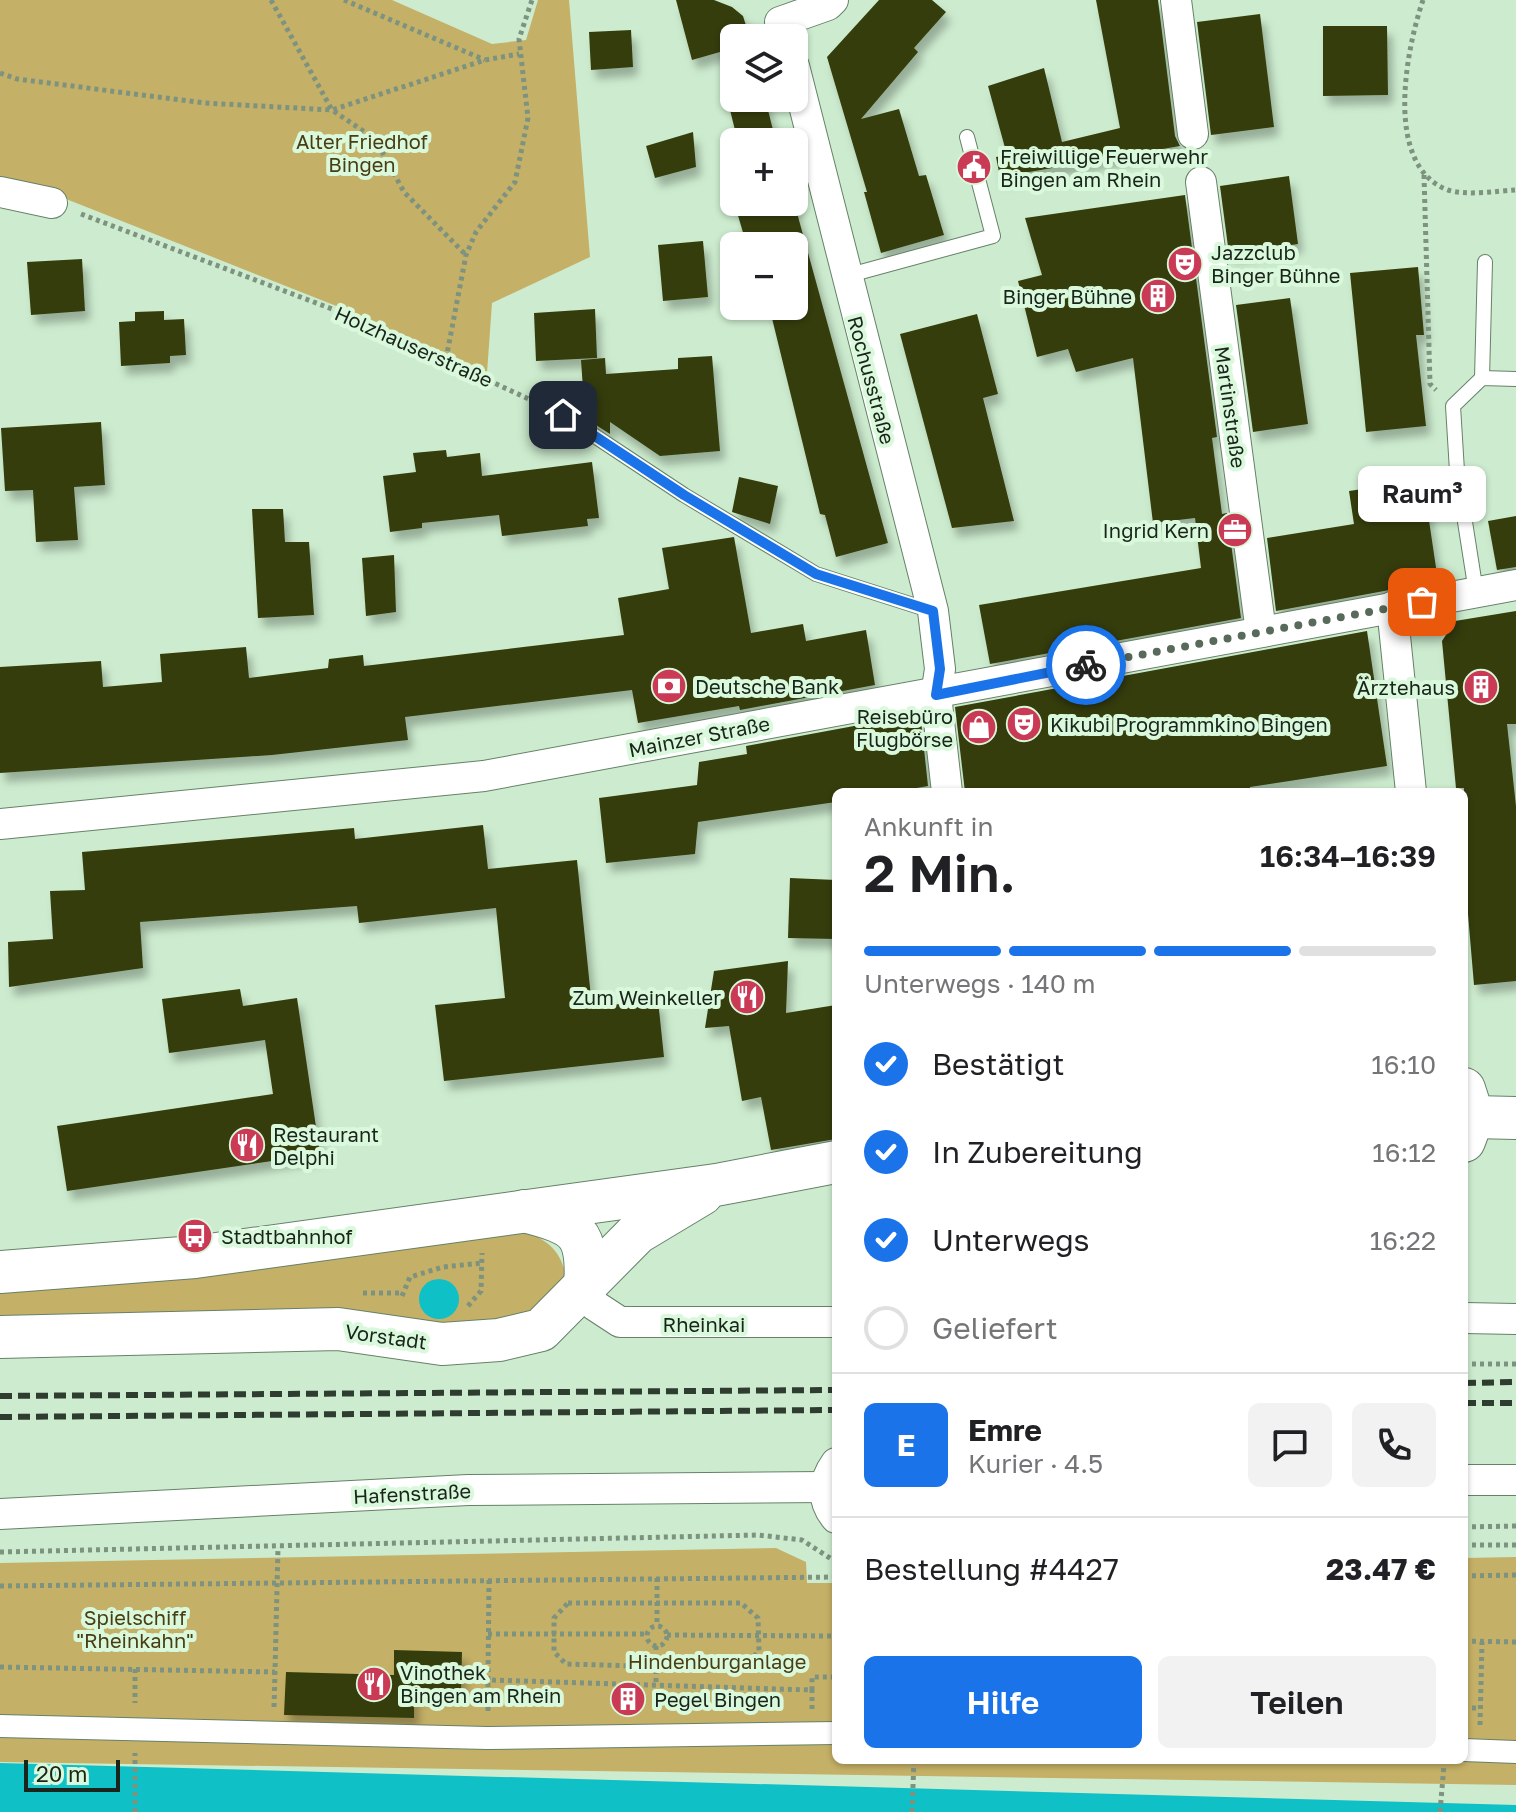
<!DOCTYPE html>
<html lang="de">
<meta charset="utf-8">
<style>
:root{--surface:#fff;--page:#f2f2f2;--text:#202124;--muted:#757577;--line:#e0e0e0;--accent:#1a73e8}
body{margin:0;font-family:"Golos Text",sans-serif;background:var(--page);color:var(--text);height:100vh;display:flex;flex-direction:column;font-size:30px;white-space:nowrap}
*{box-sizing:border-box;margin:0}
p{font-size:26px;color:var(--muted)}
.icon{flex:none;width:44px;height:44px;fill:none;stroke:currentColor;stroke-width:2;stroke-linecap:round;stroke-linejoin:round}
.map{position:relative;flex:1;overflow:hidden}
.side{position:absolute;left:832px;top:788px;width:636px;height:976px;display:flex;flex-direction:column;background:var(--surface);border-radius:12px;box-shadow:0 2px 6px #0004}
.side>*{flex:none}
.buttons{position:absolute;left:720px;top:24px;display:grid;gap:16px}
.buttons a{display:grid;place-items:center;width:88px;height:88px;border-radius:12px;background:var(--surface);box-shadow:0 2px 6px #0004;font-size:40px}
.scale{position:absolute;left:24px;bottom:20px;width:96px;box-sizing:border-box;padding-left:8px;border:4px solid #19241a;border-top:0;font-size:22px;line-height:28px;white-space:nowrap;color:#19241a;-webkit-text-stroke:6px #daf9dc;paint-order:stroke}
.pin{position:absolute;display:grid;place-items:center;width:68px;height:68px;color:#fff;margin:-34px;border-radius:16px;box-shadow:0 4px 12px #0006}
.courier{position:absolute;display:grid;place-items:center;width:80px;height:80px;margin:-40px;border:6px solid #1a73e8;border-radius:50%;background:#fff;color:#222;box-shadow:0 2px 10px #0007}
.bubble{position:absolute;height:56px;border-radius:12px;background:var(--surface);box-shadow:0 2px 6px #0004;font-size:26px;font-weight:600;line-height:56px;text-align:center}
.headline em{font-style:normal;font-weight:600}
.headline div{display:flex;flex-direction:column-reverse}
.headline{display:flex;align-items:center;justify-content:space-between;height:136px;padding:0 32px}
h1{font-size:52px;font-weight:600;line-height:60px}
.bar{display:grid;grid-template-columns:repeat(4,1fr);gap:12px 8px;align-content:center;height:96px;padding:0 32px}
.bar i{height:10px;border-radius:6px;background:var(--line)}
.bar .current{background:var(--accent)}
.bar p{grid-column:span 4}
.line{display:flex;align-items:center;gap:20px;padding:0 32px;border-top:2px solid var(--line)}
.line div{flex:1}
.round{display:grid;place-items:center;flex:none;width:84px;height:84px;border-radius:12px;background:var(--page)}
ol{padding:0 32px;list-style:none}
li{display:flex;align-items:center;gap:24px;height:88px}
li p{margin-inline-start:auto}
li .icon{padding:8px;border-radius:50%;background:var(--accent);color:#fff;stroke-width:4}
li:last-child{color:var(--muted)}
li i{width:44px;height:44px;border:4px solid var(--line);border-radius:50%}
.cta{display:flex;gap:16px;margin-top:auto;padding:16px 32px}
.cta a{flex:1;height:92px;border-radius:12px;background:var(--accent);color:#fff;font-size:32px;font-weight:600;line-height:92px;text-align:center}
.cta a+a{background:var(--page);color:var(--text)}
.map>svg:first-child{display:block}
.green{fill:#c5b067}
.water{fill:#0fc0c7}
.building{fill:#343e0a;filter:url(#shadow)}
.lines{fill:none;stroke-linecap:round;stroke-linejoin:round}
.service-casing{stroke:#668168;stroke-width:16}
.pedestrian-casing{stroke:#668168;stroke-width:24}
.minor-casing{stroke:#668168;stroke-width:32}
.secondary-casing{stroke:#668168;stroke-width:44}
.path{stroke:#7d937f;stroke-width:5;stroke-dasharray:4 4;stroke-linecap:butt}
.service{stroke:#fff;stroke-width:14}
.pedestrian{stroke:#fff;stroke-width:22}
.minor{stroke:#fff;stroke-width:30}
.secondary{stroke:#fff;stroke-width:42}
.rail{stroke:#2f3d30;stroke-width:6;stroke-dasharray:12 6;stroke-linecap:butt}
.done{stroke:#586a59;stroke-width:8;stroke-dasharray:0 14.4}
.route{stroke:#1a73e8;stroke-width:10}
.labels{text-anchor:middle;dominant-baseline:central;stroke-width:8;stroke-linejoin:round;paint-order:stroke}
.park-label{font-size:20px;fill:#493d13;stroke:#daf9dc}
.poi-label{font-size:20px;fill:#19241a;stroke:#daf9dc;text-anchor:start}
.street-label{font-size:20px;fill:#19241a;stroke:#daf9dc}
</style>
<div class="map">
<svg width="1516" height="1812" viewBox="0 0 1516 1812">
<defs>
<filter id="shadow"><feDropShadow dx="5" dy="9" stdDeviation="4" flood-color="#0004"/></filter>
</defs>
<rect width="100%" height="100%" fill="#cdeccf"/>
<g class="green">
<path d="M 0,0 L 392,0 L 492,44 L 526,40 L 538,0 L 569,0 L 590,257 L 492,303 L 487,373 L 344,309 L 56,195 L 0,181 Z"/>
<path d="M 522,1230 C 547,1240 560,1249 566,1276 L 516,1329 L 0,1323 L 0,1282 Z"/>
<path d="M 776,1548 L 806,1562 L 807,1583 L 836,1583 L 836,1760 L 1464,1760 L 1464,1558 L 1516,1557 L 1516,1785 L 0,1762 L 0,1563 Z"/>
</g>
<g class="water">
<circle cx="439" cy="1299" r="20"/>
<path d="M 0,1763 L 1516,1805 L 1516,1812 L 0,1812 Z"/>
</g>
<g class="building">
<path d="M 676,0 L 714,0 L 732,7 L 743,16 L 750,38 L 734,38 L 734,48 L 692,60 Z"/>
<path d="M 879,0 L 932,0 L 946,12 L 914,48 L 918,52 L 861,119 L 899,109 L 919,176 L 926,175 L 944,235 L 881,253 L 864,192 L 867,192 L 827,57 Z"/>
<path d="M 1096,0 L 1158,0 L 1175,136 L 1180,146 L 1000,177 L 996,157 L 1007,155 L 988,86 L 1044,68 L 1062,142 L 1120,128 Z"/>
<path d="M 1260,14 L 1274,127 L 1211,135 L 1197,22 Z"/>
<path d="M 1323,26 L 1387,26 L 1388,95 L 1323,96 Z"/>
<path d="M 631,30 L 633,67 L 591,70 L 589,32 Z"/>
<path d="M 727,98 L 765,98 L 776,142 L 738,142 Z"/>
<path d="M 693,132 L 696,167 L 655,178 L 646,146 Z"/>
<path d="M 1289,176 L 1298,244 L 1229,254 L 1220,186 Z"/>
<path d="M 1185,195 L 1217,437 L 1212,438 L 1222,514 L 1227,513 L 1241,618 L 990,664 L 979,605 L 1201,568 L 1195,518 L 1153,523 L 1133,358 L 1076,372 L 1068,349 L 1037,357 L 1018,281 L 1042,275 L 1025,218 Z"/>
<path d="M 734,202 L 794,202 L 888,543 L 836,557 L 825,515 L 820,514 L 769,306 L 794,306 L 794,246 L 747,246 Z"/>
<path d="M 703,241 L 708,297 L 663,301 L 658,245 Z"/>
<path d="M 82,259 L 85,311 L 31,315 L 27,262 Z"/>
<path d="M 1418,267 L 1424,335 L 1416,335 L 1426,426 L 1366,432 L 1350,273 Z"/>
<path d="M 1290,298 L 1308,424 L 1253,432 L 1236,305 Z"/>
<path d="M 595,309 L 597,358 L 536,361 L 534,313 Z"/>
<path d="M 164,311 L 164,320 L 184,319 L 186,355 L 170,356 L 170,363 L 121,366 L 119,322 L 135,321 L 135,312 Z"/>
<path d="M 977,314 L 998,394 L 983,398 L 1014,521 L 952,528 L 900,334 Z"/>
<path d="M 712,356 L 720,451 L 660,456 L 610,422 L 610,434 L 585,418 L 581,360 L 605,358 L 606,374 L 678,369 L 678,358 Z"/>
<path d="M 101,422 L 105,485 L 74,487 L 78,540 L 36,542 L 33,490 L 5,491 L 1,428 Z"/>
<path d="M 446,450 L 447,457 L 480,453 L 482,476 L 592,462 L 599,518 L 587,519 L 588,526 L 502,536 L 499,515 L 422,523 L 422,528 L 390,532 L 383,476 L 416,472 L 413,453 Z"/>
<path d="M 739,477 L 778,486 L 770,524 L 732,512 Z"/>
<path d="M 1423,480 L 1438,581 L 1276,611 L 1267,538 L 1354,524 L 1349,491 Z"/>
<path d="M 252,509 L 283,509 L 285,542 L 309,542 L 314,615 L 258,618 Z"/>
<path d="M 1516,516 L 1516,567 L 1497,570 L 1488,521 Z"/>
<path d="M 734,537 L 751,633 L 803,624 L 806,641 L 866,630 L 875,685 L 740,710 L 739,706 L 638,723 L 632,690 L 405,717 L 408,740 L 272,755 L 0,773 L 0,667 L 101,661 L 103,687 L 162,682 L 160,654 L 246,647 L 249,678 L 328,668 L 329,659 L 363,655 L 364,666 L 624,635 L 618,598 L 669,589 L 662,548 Z"/>
<path d="M 394,555 L 396,612 L 366,616 L 362,558 Z"/>
<path d="M 1516,611 L 1516,724 L 1507,724 L 1516,806 L 1516,981 L 1474,985 L 1464,867 L 1464,788 L 1456,788 L 1442,641 L 1455,621 Z"/>
<path d="M 1367,631 L 1387,766 L 1250,787 L 1250,792 L 965,792 L 955,707 Z"/>
<path d="M 881,721 L 883,729 L 921,721 L 928,786 L 894,792 L 836,792 L 836,802 L 698,822 L 695,854 L 606,863 L 599,798 L 697,785 L 699,762 L 747,754 L 746,746 Z"/>
<path d="M 483,825 L 488,869 L 577,860 L 592,1007 L 658,1000 L 664,1057 L 444,1081 L 435,1005 L 505,998 L 496,908 L 359,923 L 357,906 L 140,922 L 143,968 L 9,987 L 8,942 L 53,939 L 50,891 L 85,890 L 82,852 L 354,828 L 355,839 Z"/>
<path d="M 790,878 L 836,880 L 836,939 L 788,938 Z"/>
<path d="M 788,961 L 786,1013 L 836,1005 L 836,1139 L 771,1150 L 761,1097 L 742,1101 L 729,1026 L 705,1028 L 714,971 Z"/>
<path d="M 240,989 L 243,1006 L 297,998 L 320,1154 L 67,1191 L 57,1126 L 273,1094 L 265,1040 L 169,1053 L 162,999 Z"/>
<path d="M 394,1650 L 462,1652 L 461,1694 L 414,1693 L 414,1718 L 284,1715 L 286,1672 L 394,1675 Z"/>
</g>
<g class="lines">
<defs>
<g id="service">
<path d="M 846,276 L 993,236 L 967,137"/>
<path d="M 1482,378 L 1485,262"/>
<path d="M 563,415 L 684,495 L 816,574 L 932,611"/>
<path d="M 1476,592 L 1457,471 L 1453,406 L 1482,378 L 1516,379"/>
</g>
<g id="pedestrian">
<path d="M 0,1726 L 487,1738 L 836,1733"/>
<path d="M 1464,1750 L 1516,1752"/>
</g>
<g id="minor">
<path d="M 1176,0 L 1193,134"/>
<path d="M 780,22 L 828,5 L 833,0"/>
<path d="M 794,66 L 933,611 L 940,669 L 936,695 L 947,792"/>
<path d="M 1201,182 L 1261,632"/>
<path d="M 0,192 L 52,203"/>
<path d="M 1392,607 L 1411,792"/>
<path d="M 0,824 L 484,776 L 1516,585"/>
<path d="M 585,1290 L 594,1305 L 620,1322 L 836,1322"/>
<path d="M 1464,1318 L 1516,1319"/>
<path d="M 836,1463 C 823,1481 821,1500 836,1518"/>
<path d="M 1464,1480 L 1516,1480"/>
<path d="M 0,1514 L 468,1490 L 825,1487"/>
</g>
<g id="secondary">
<path d="M 1464,1089 L 1473,1117 L 1464,1141"/>
<path d="M 1473,1117 L 1516,1118"/>
<path d="M 524,1211 C 578,1225 589,1231 585,1290"/>
<path d="M 0,1272 L 195,1257 L 716,1185 L 836,1162"/>
<path d="M 0,1337 L 338,1329 L 442,1344 L 499,1340 L 541,1330 L 637,1233 L 702,1194"/>
</g>
</defs>
<use href="#service" class="service-casing"/>
<use href="#pedestrian" class="pedestrian-casing"/>
<use href="#minor" class="minor-casing"/>
<use href="#secondary" class="secondary-casing"/>
<g class="path">
<path d="M 271,0 L 332,110 L 375,139 L 404,192 L 466,255"/>
<path d="M 344,0 L 485,60"/>
<path d="M 1423,0 C 1406,50 1383,166 1448,190 C 1467,196 1496,191 1516,190"/>
<path d="M 0,73 L 17,79 L 205,103 L 332,110 L 485,60 L 519,54"/>
<path d="M 1424,175 L 1430,384 L 1436,390"/>
<path d="M 81,214 L 340,312 L 544,406"/>
<path d="M 446,359 L 466,255 L 476,232 L 515,182 L 528,118 L 519,39 L 532,0"/>
<path d="M 363,1293 L 402,1293"/>
<path d="M 402,1296 L 410,1277 L 443,1267 L 482,1263"/>
<path d="M 468,1306 L 481,1291 L 482,1253"/>
<path d="M 1464,1364 L 1516,1364"/>
<path d="M 1464,1527 L 1516,1526"/>
<path d="M 1464,1545 L 1516,1545"/>
<path d="M 0,1552 L 758,1535 L 802,1540 L 836,1562"/>
<path d="M 1464,1576 L 1516,1575"/>
<path d="M 657,1578 L 657,1626"/>
<path d="M 489,1580 L 488,1680 L 812,1690 L 812,1677 L 836,1677"/>
<path d="M 0,1586 L 836,1577"/>
<path d="M 568,1603 L 741,1603 L 758,1618 L 759,1651 L 742,1669 L 566,1664 L 554,1652 L 554,1618 Z"/>
<circle cx="657" cy="1636" r="10"/>
<path d="M 488,1634 L 647,1634"/>
<path d="M 667,1635 L 836,1636"/>
<path d="M 1464,1641 L 1516,1642"/>
<path d="M 656,1646 L 656,1685"/>
<path d="M 0,1667 L 275,1672 L 278,1547"/>
<path d="M 135,1669 L 135,1703"/>
<path d="M 274,1707 L 275,1672"/>
<path d="M 1464,1708 L 1480,1708"/>
<path d="M 812,1709 L 812,1690"/>
<path d="M 488,1711 L 488,1680"/>
<path d="M 1480,1725 L 1482,1642"/>
<path d="M 135,1812 L 135,1753"/>
<path d="M 912,1812 L 914,1760"/>
<path d="M 1440,1812 L 1444,1765"/>
</g>
<use href="#service" class="service"/>
<use href="#pedestrian" class="pedestrian"/>
<use href="#minor" class="minor"/>
<use href="#secondary" class="secondary"/>
<g class="rail">
<path d="M 1464,1383 L 1516,1382"/>
<path d="M 0,1396 L 836,1390"/>
<path d="M 1464,1403 L 1516,1403"/>
<path d="M 0,1417 L 836,1410"/>
</g>
</g>
<g class="lines">
<path class="done" d="M 1086,665 L 1422,602"/>
<path class="route" d="M 563,415 L 684,495 L 816,574 L 933,611 L 940,669 L 936,695 L 1086,665"/>
</g>
<defs>
<symbol id="civic-disc" viewBox="-11 -11 22 22"><circle r="9.5" fill="#ca3a54" stroke="#daf9dc"/><path d="M-.6-6.5H3V-4.5H.6V-3L4-1V1h2V6H-6V1h2V-1L-.6-3ZM-1.2 2.5V6h2.4V2.5Z" fill="#fff"/></symbol>
<symbol id="theatre-disc" viewBox="-11 -11 22 22"><circle r="9.5" fill="#ca3a54" stroke="#daf9dc"/><path d="M-5-5.5Q0-4 5-5.5V0Q5 5 0 6Q-5 5-5 0ZM-3.3-2.5H-1v1.5H-3.3ZM1-2.5H3.3v1.5H1ZM-2.8 1Q0 5.5 2.8 1Z" fill="#fff"/></symbol>
<symbol id="building-disc" viewBox="-11 -11 22 22"><circle r="9.5" fill="#ca3a54" stroke="#daf9dc"/><path d="M-4-6H4V6H1V3H-1V6H-4ZM-2.5-4.3h1.7v1.8h-1.7ZM.8-4.3h1.7v1.8H.8ZM-2.5-1h1.7V.8h-1.7ZM.8-1h1.7V.8H.8Z" fill="#fff"/></symbol>
<symbol id="office-disc" viewBox="-11 -11 22 22"><circle r="9.5" fill="#ca3a54" stroke="#daf9dc"/><path d="M-6-3h4V-5.5h4V-3h4V5H-6ZM-1-4.5V-3h2v-1.5ZM-6 0V1H6V0Z" fill="#fff"/></symbol>
<symbol id="bank-disc" viewBox="-11 -11 22 22"><circle r="9.5" fill="#ca3a54" stroke="#daf9dc"/><path d="M-6-4H6V4H-6ZM0-2.3a2.3 2.3 0 1 0 0 4.6a2.3 2.3 0 1 0 0-4.6Z" fill="#fff"/></symbol>
<symbol id="shop-disc" viewBox="-11 -11 22 22"><circle r="9.5" fill="#ca3a54" stroke="#daf9dc"/><path d="M-5-2.5h2.3a2.7 3.5 0 0 1 5.4 0H5L5.5 6h-11ZM-1.5-2.5h3a1.5 2.3 0 0 0-3 0Z" fill="#fff"/></symbol>
<symbol id="restaurant-disc" viewBox="-11 -11 22 22"><circle r="9.5" fill="#ca3a54" stroke="#daf9dc"/><path d="M-5-6h1v4h1v-4h1v4h1v-4h1v5L-1.5 .5V6h-2V.5L-5-1ZM5-6V6H3V1.5H1.5Q1.5-4 5-6Z" fill="#fff"/></symbol>
<symbol id="bus-disc" viewBox="-11 -11 22 22"><circle r="9.5" fill="#ca3a54" stroke="#daf9dc"/><path d="M-5-6H5V4H4V6H2V4H-2V6H-4V4H-5ZM-3.5-4V0h7V-4ZM-3.5 1.2v1.5H-2V1.2ZM2 1.2v1.5H3.5V1.2Z" fill="#fff"/></symbol>
</defs>
<g fill-rule="evenodd">
<use href="#civic-disc" x="954" y="147" width="40" height="40"/>
<use href="#theatre-disc" x="1165" y="244" width="40" height="40"/>
<use href="#building-disc" x="1138" y="276" width="40" height="40"/>
<use href="#office-disc" x="1215" y="510" width="40" height="40"/>
<use href="#bank-disc" x="649" y="666" width="40" height="40"/>
<use href="#building-disc" x="1461" y="667" width="40" height="40"/>
<use href="#theatre-disc" x="1004" y="704" width="40" height="40"/>
<use href="#shop-disc" x="959" y="707" width="40" height="40"/>
<use href="#restaurant-disc" x="727" y="977" width="40" height="40"/>
<use href="#restaurant-disc" x="227" y="1125" width="40" height="40"/>
<use href="#bus-disc" x="175" y="1216" width="40" height="40"/>
<use href="#restaurant-disc" x="354" y="1664" width="40" height="40"/>
<use href="#building-disc" x="608" y="1679" width="40" height="40"/>
</g>
<g class="labels">
<g class="park-label">
<text x="362" y="141">Alter Friedhof<tspan x="362" dy="23">Bingen</tspan></text>
<text x="135" y="1617">Spielschiff<tspan x="135" dy="23">"Rheinkahn"</tspan></text>
<text x="717" y="1661">Hindenburganlage</text>
</g>
<g class="poi-label">
<text x="1000" y="156">Freiwillige Feuerwehr<tspan x="1000" dy="23">Bingen am Rhein</tspan></text>
<text x="1211" y="252">Jazzclub<tspan x="1211" dy="23">Binger Bühne</tspan></text>
<text x="1132" y="296" text-anchor="end">Binger Bühne</text>
<text x="1209" y="530" text-anchor="end">Ingrid Kern</text>
<text x="695" y="686">Deutsche Bank</text>
<text x="1455" y="687" text-anchor="end">Ärztehaus</text>
<text x="953" y="716" text-anchor="end">Reisebüro<tspan x="953" dy="23">Flugbörse</tspan></text>
<text x="1050" y="724">Kikubi Programmkino Bingen</text>
<text x="721" y="997" text-anchor="end">Zum Weinkeller</text>
<text x="273" y="1134">Restaurant<tspan x="273" dy="23">Delphi</tspan></text>
<text x="221" y="1236">Stadtbahnhof</text>
<text x="400" y="1672">Vinothek<tspan x="400" dy="23">Bingen am Rhein</tspan></text>
<text x="654" y="1699">Pegel Bingen</text>
</g>
<g class="street-label">
<text transform="translate(414 346) rotate(24)">Holzhauserstraße</text>
<text transform="translate(872 380) rotate(75)">Rochusstraße</text>
<text transform="translate(1231 407) rotate(82)">Martinstraße</text>
<text transform="translate(699 736) rotate(-11)">Mainzer Straße</text>
<text x="704" y="1324">Rheinkai</text>
<text transform="translate(386 1336) rotate(8)">Vorstadt</text>
<text transform="translate(412 1493) rotate(-3)">Hafenstraße</text>
</g>
</g>
</svg>
<div class="buttons">
<a><svg class="icon" aria-label="layers" viewBox="0 0 24 24"><path d="M12 4l9 5-9 5-9-5zM3 14l9 5 9-5"/></svg></a>
<a>+</a>
<a>−</a>
</div>
<div class="scale">20 m</div>
<div class="pin" style="left:1422px;top:602px;background:#ea580c"><svg class="icon" aria-label="bag" viewBox="0 0 24 24"><path d="M5 8h14l-1 12H6zM9 8a3 3 0 0 1 6 0"/></svg></div>
<div class="pin" style="left:563px;top:415px;background:#1f2937"><svg class="icon" aria-label="home" viewBox="0 0 24 24"><path d="M3 11l9-7 9 7M6 9v11h12V9"/></svg></div>
<div class="courier" style="left:1086px;top:665px"><svg class="icon" aria-label="bike" viewBox="0 0 24 24"><circle cx="6" cy="16" r="4"/><circle cx="18" cy="16" r="4"/><path d="M6 16l4-8h5l3 8M10 8l3 8H6M13 5h3"/></svg></div>
<div class="bubble" style="left:1358px;top:466px;width:128px">Raum³</div>
<section class="side">
<div class="headline"><div><h1>2 Min.</h1><p>Ankunft in</p></div><em>16:34–16:39</em></div>
<div class="bar"><i class="current"></i><i class="current"></i><i class="current"></i><i></i><p>Unterwegs · 140 m</p></div>
<ol>
<li><svg class="icon" aria-label="check" viewBox="0 0 24 24"><path d="M5 12l5 5 9-10"/></svg>Bestätigt<p>16:10</p></li>
<li><svg class="icon" aria-label="check" viewBox="0 0 24 24"><path d="M5 12l5 5 9-10"/></svg>In Zubereitung<p>16:12</p></li>
<li><svg class="icon" aria-label="check" viewBox="0 0 24 24"><path d="M5 12l5 5 9-10"/></svg>Unterwegs<p>16:22</p></li>
<li><i></i>Geliefert</li>
</ol>
<div class="line" style="height:144px"><b class="round" style="background:var(--accent);color:#fff">E</b><div><b>Emre</b><p>Kurier · 4.5</p></div><a class="round"><svg class="icon" aria-label="chat" viewBox="0 0 24 24"><path d="M4 5h16v11H9l-5 4z"/></svg></a><a class="round"><svg class="icon" aria-label="phone" viewBox="0 0 24 24"><path d="M5 4h4l2 5-3 2q2 4 5 5l2-3 5 2v4C11 20 4 13 5 4z"/></svg></a></div>
<div class="line" style="height:104px"><div>Bestellung #4427</div><b>23.47 €</b></div>
<div class="cta"><a>Hilfe</a><a>Teilen</a></div>
</section>
</div>
